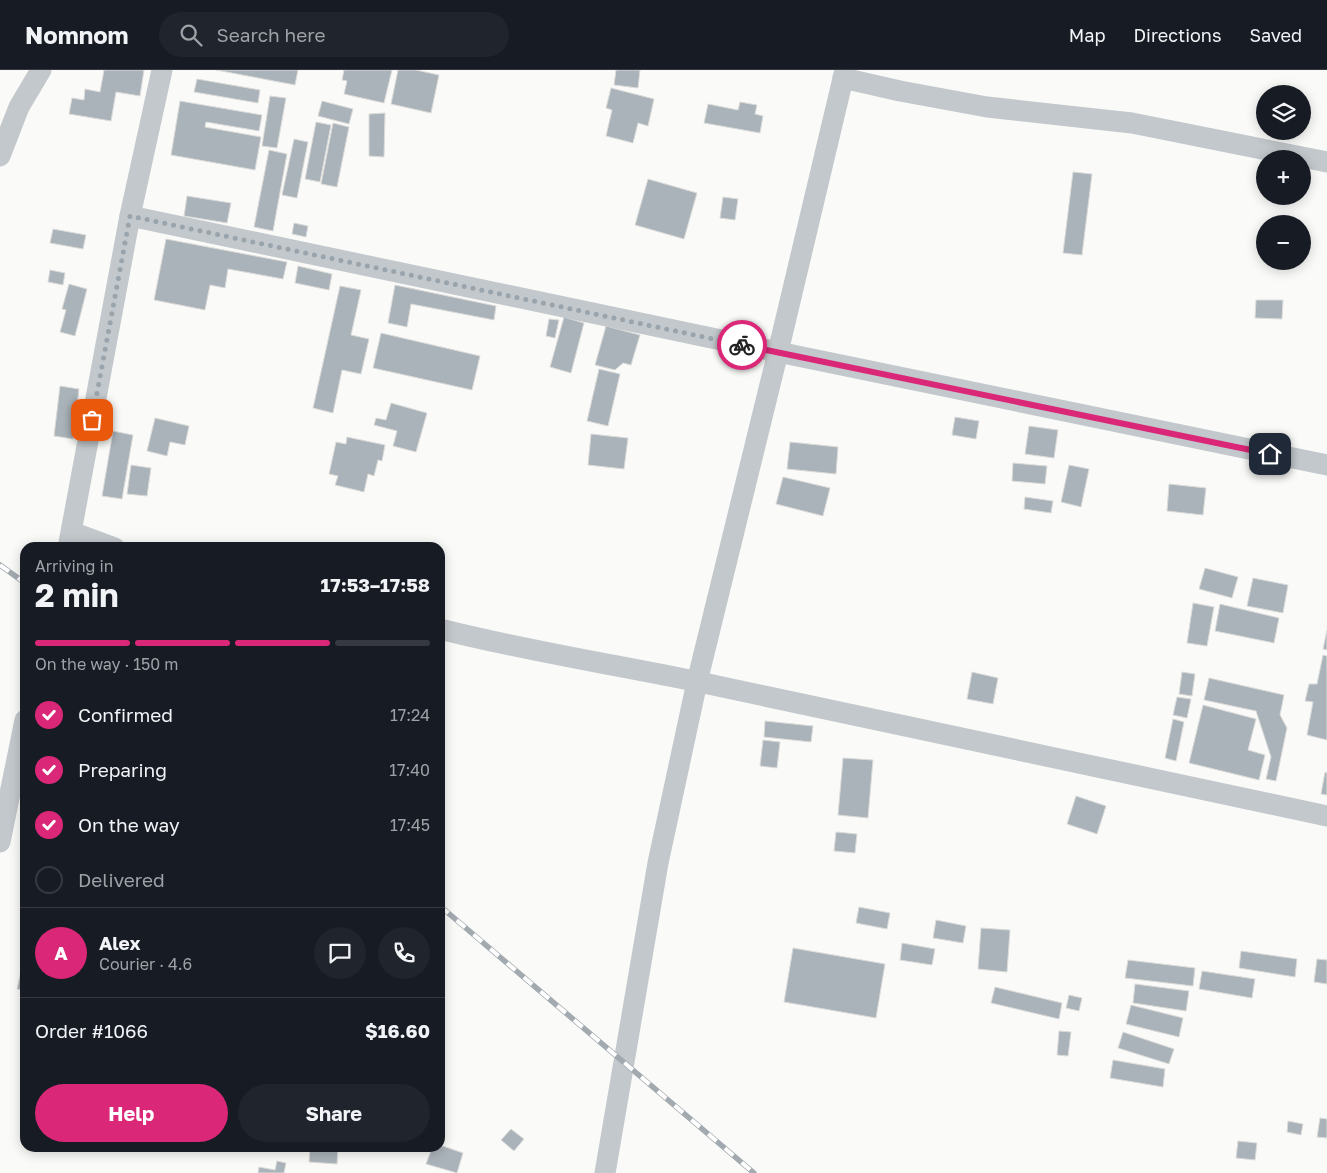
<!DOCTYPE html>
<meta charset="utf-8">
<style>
:root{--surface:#171b24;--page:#20242c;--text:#f1f3f6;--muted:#9ea1a6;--line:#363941;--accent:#db2777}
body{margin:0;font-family:"Golos Text",sans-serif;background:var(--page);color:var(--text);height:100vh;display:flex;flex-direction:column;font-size:19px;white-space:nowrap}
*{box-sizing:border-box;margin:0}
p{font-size:16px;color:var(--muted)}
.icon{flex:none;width:28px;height:28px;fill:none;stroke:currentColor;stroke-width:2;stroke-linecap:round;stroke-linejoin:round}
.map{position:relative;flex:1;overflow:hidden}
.drawer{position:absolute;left:20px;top:472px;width:425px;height:610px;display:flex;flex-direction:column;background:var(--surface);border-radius:15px;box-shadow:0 2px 12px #0003}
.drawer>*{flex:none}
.tools{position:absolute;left:1256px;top:15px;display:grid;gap:10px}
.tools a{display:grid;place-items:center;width:55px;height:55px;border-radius:50%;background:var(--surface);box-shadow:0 2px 12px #0003;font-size:25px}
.pin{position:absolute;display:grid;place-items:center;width:42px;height:42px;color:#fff;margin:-21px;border-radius:10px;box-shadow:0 2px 8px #0006}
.courier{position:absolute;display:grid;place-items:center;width:50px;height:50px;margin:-25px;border:4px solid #db2777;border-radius:50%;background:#fff;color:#222;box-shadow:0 1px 6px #0007}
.summary em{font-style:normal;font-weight:700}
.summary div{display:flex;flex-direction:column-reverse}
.summary{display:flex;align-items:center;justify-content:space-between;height:85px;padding:0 15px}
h1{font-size:32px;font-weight:700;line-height:38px}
.bar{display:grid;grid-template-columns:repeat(4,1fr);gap:8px 5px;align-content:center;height:60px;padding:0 15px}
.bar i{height:6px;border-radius:4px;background:var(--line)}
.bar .active{background:var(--accent)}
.bar p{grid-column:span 4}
.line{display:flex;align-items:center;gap:12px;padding:0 15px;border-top:1px solid var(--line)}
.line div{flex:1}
.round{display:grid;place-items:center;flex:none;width:52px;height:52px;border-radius:26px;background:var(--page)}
ol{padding:0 15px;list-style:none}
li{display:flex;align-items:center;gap:15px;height:55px}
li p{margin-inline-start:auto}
li .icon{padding:5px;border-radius:50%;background:var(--accent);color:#fff;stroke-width:4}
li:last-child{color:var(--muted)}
li i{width:28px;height:28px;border:2px solid var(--line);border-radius:50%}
.primary-button{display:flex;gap:10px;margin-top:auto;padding:10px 15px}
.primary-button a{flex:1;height:58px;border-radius:30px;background:var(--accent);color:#fff;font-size:20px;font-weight:700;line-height:58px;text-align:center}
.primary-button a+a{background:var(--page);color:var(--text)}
header{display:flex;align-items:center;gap:30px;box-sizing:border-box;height:70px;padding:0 25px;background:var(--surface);border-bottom:1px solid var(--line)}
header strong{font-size:24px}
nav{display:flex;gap:28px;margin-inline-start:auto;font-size:18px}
.search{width:350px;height:45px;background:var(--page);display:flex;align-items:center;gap:12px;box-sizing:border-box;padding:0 18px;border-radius:28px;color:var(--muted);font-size:19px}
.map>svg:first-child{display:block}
.building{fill:#aab3b9;stroke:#dcdcda}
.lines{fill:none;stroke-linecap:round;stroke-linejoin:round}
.minor{stroke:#c3c8cc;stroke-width:21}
.rail-casing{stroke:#a2aab0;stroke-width:5.5}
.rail{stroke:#fff;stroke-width:4;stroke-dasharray:11;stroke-linecap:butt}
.done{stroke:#99a4ac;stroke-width:5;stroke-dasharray:0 9}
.route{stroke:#db2777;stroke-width:6}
</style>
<header>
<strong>Nomnom</strong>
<div class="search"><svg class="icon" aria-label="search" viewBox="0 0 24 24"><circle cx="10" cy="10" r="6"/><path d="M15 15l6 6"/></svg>Search here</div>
<nav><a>Map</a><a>Directions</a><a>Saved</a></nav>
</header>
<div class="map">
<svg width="1327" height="1103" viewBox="0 0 1327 1103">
<rect width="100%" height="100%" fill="#fafaf8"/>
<g class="building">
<path d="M 104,0 L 144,0 L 140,26 L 116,22 L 111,51 L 69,44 L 72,28 L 84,30 L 85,19 L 100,22 Z"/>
<path d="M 216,0 L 298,0 L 295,15 Z"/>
<path d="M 344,0 L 392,0 L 384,33 L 344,24 L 347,11 L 342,10 Z"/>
<path d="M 398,0 L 416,0 L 439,5 L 431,43 L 391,34 Z"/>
<path d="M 616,0 L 640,0 L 638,18 L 614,15 Z"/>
<path d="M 197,9 L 260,20 L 258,33 L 194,22 Z"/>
<path d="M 611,18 L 654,29 L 648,56 L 638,53 L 633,73 L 606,66 L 612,40 L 606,38 Z"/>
<path d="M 270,26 L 286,28 L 277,78 L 262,76 Z"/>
<path d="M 180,31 L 262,45 L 259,61 L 206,52 L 205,57 L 261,67 L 255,100 L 171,85 Z"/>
<path d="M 322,31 L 353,39 L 349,54 L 318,46 Z"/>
<path d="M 740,32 L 757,35 L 755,44 L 763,46 L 760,63 L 704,53 L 708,34 L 738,40 Z"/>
<path d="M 385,43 L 384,87 L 369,86 L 369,44 Z"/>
<path d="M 316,52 L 331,55 L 320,112 L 305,109 Z"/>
<path d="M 333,53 L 349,57 L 337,117 L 321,114 Z"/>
<path d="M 294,69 L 308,72 L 297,128 L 282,125 Z"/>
<path d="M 269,80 L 287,84 L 273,161 L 254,157 Z"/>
<path d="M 1073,102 L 1092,104 L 1082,185 L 1063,183 Z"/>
<path d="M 648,109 L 697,123 L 684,169 L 635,155 Z"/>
<path d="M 187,126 L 231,133 L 227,153 L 184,146 Z"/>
<path d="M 723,127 L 738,129 L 735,150 L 720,148 Z"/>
<path d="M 294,153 L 308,156 L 306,167 L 292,164 Z"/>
<path d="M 53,159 L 86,165 L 83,179 L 50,173 Z"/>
<path d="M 166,169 L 287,192 L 283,209 L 228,199 L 225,218 L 210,215 L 205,240 L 154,230 Z"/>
<path d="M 298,196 L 332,204 L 329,220 L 295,213 Z"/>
<path d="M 50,200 L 65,203 L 63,215 L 48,212 Z"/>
<path d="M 69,214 L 87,219 L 75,266 L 60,262 L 66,240 L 62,239 Z"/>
<path d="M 395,215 L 496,236 L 494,250 L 411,234 L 407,257 L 388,253 Z"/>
<path d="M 340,216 L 361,220 L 351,265 L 369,269 L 361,304 L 342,300 L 333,343 L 313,338 Z"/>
<path d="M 1256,230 L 1283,230 L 1282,249 L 1255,248 Z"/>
<path d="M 564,247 L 584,253 L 571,303 L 550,297 Z"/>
<path d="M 549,249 L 559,250 L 555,268 L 546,266 Z"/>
<path d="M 606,256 L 640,265 L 631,295 L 623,293 L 615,300 L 595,295 Z"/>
<path d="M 381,263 L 480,286 L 472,320 L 373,298 Z"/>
<path d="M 599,299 L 620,304 L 608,356 L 587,351 Z"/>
<path d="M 60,316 L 79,319 L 73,369 L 54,366 Z"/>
<path d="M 391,333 L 427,343 L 416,382 L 393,376 L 397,361 L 374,355 L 376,348 L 386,350 Z"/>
<path d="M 955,347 L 979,351 L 976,369 L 952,365 Z"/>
<path d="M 155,348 L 189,356 L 185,375 L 170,372 L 167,386 L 147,381 Z"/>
<path d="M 1029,356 L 1058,360 L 1054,388 L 1025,384 Z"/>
<path d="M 113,361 L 133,365 L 122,429 L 102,426 Z"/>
<path d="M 591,364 L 628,368 L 624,399 L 588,395 Z"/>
<path d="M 347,367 L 385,375 L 382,391 L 378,390 L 374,406 L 368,404 L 364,422 L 335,415 L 338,406 L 329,404 L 336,372 L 346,374 Z"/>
<path d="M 790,372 L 838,377 L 836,404 L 787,399 Z"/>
<path d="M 1013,393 L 1047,396 L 1045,414 L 1012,411 Z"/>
<path d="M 131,395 L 151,398 L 147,426 L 127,424 Z"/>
<path d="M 1069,395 L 1089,399 L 1081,437 L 1061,432 Z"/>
<path d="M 783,407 L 830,418 L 823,446 L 776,434 Z"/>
<path d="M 1169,414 L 1206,418 L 1203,445 L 1167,441 Z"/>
<path d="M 1025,427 L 1053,431 L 1051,443 L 1024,439 Z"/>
<path d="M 1205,498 L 1238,507 L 1232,528 L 1199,519 Z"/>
<path d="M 1253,508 L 1288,515 L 1283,543 L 1247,536 Z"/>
<path d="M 1193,533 L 1214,537 L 1207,576 L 1187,573 Z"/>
<path d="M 1220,534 L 1279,548 L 1274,573 L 1215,561 Z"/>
<path d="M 1327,560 L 1327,580 L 1323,579 Z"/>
<path d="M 1323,585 L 1327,586 L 1327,670 L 1307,665 L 1313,632 L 1305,631 L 1309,614 L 1317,614 Z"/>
<path d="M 972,602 L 998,608 L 993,634 L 967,629 Z"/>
<path d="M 1182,602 L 1195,604 L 1192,626 L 1179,624 Z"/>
<path d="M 1209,608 L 1284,625 L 1280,645 L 1287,658 L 1276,711 L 1266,709 L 1271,687 L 1256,641 L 1204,630 Z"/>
<path d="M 1177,627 L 1191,629 L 1187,648 L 1173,645 Z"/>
<path d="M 1203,635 L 1256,649 L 1248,680 L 1265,685 L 1259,710 L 1189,693 Z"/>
<path d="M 1173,649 L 1184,652 L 1176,691 L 1165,688 Z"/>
<path d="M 765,651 L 813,656 L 811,672 L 764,667 Z"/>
<path d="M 763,670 L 780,672 L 777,698 L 760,696 Z"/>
<path d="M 843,688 L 873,690 L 868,748 L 838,745 Z"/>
<path d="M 1325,702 L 1327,703 L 1327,725 L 1321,724 Z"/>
<path d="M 1076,726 L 1106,736 L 1097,764 L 1067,754 Z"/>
<path d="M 836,762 L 857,764 L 855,783 L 834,781 Z"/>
<path d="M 859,837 L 890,843 L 887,859 L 856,853 Z"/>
<path d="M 936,850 L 966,856 L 963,873 L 933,868 Z"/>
<path d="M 981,858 L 1010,860 L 1007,902 L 978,899 Z"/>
<path d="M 902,873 L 935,879 L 932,895 L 900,890 Z"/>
<path d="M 793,878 L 885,894 L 876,948 L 784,932 Z"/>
<path d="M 1241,881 L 1297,889 L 1295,907 L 1239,898 Z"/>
<path d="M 1317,889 L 1327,890 L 1327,914 L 1314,912 Z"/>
<path d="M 1128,890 L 1195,898 L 1193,916 L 1125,908 Z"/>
<path d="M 21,901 L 25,902 L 25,921 L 17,919 Z"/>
<path d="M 1202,901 L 1255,909 L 1252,928 L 1199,919 Z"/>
<path d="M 1135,914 L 1189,921 L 1186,941 L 1133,933 Z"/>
<path d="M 995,917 L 1062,933 L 1059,949 L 991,933 Z"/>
<path d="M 1069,925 L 1082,928 L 1079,941 L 1066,938 Z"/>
<path d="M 1131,935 L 1183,948 L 1179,967 L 1126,954 Z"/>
<path d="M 1059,961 L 1071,962 L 1068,986 L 1057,985 Z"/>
<path d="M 1123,962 L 1174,979 L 1169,994 L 1118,978 Z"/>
<path d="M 1113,990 L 1165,999 L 1163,1017 L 1110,1008 Z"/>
<path d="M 1320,1048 L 1327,1049 L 1327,1068 L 1317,1067 Z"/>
<path d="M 1288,1051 L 1303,1054 L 1301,1065 L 1287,1062 Z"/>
<path d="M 511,1059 L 524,1069 L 514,1081 L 501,1070 Z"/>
<path d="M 1238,1071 L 1257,1073 L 1255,1090 L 1236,1088 Z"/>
<path d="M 440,1075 L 463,1083 L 457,1103 L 426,1094 L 432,1078 L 440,1078 Z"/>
<path d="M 310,1078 L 338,1078 L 337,1094 L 309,1092 Z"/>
<path d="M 277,1091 L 286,1093 L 284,1103 L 258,1103 L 259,1097 L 275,1100 Z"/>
</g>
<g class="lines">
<g class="minor">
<path d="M 843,8 L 900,21 L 987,37 L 1132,53 L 1327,92"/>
<path d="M 0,86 L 19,37 L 41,0"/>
<path d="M 130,146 L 778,282 L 1327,395"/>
<path d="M 72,462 L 115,478"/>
<path d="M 68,478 L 130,146 L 162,0"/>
<path d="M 440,559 C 526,581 612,594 699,612 C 908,656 1117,703 1327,746"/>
<path d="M 0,772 L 25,650"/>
<path d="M 605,1103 L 658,793 L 697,612 L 778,282 L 845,0"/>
</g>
<defs>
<g id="rail">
<path d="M 0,495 L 25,513"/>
<path d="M 440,836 L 754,1103"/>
</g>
</defs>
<use href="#rail" class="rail-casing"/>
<use href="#rail" class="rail"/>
</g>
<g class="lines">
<path class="done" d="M 92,350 L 130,146 L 742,275"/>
<path class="route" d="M 742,275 L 1270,384"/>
</g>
</svg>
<div class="tools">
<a><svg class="icon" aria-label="layers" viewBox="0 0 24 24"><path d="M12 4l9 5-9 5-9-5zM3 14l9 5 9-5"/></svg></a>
<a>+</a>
<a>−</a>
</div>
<div class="pin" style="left:92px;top:350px;background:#ea580c"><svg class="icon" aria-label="bag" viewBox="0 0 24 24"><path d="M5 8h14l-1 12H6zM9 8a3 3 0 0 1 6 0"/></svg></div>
<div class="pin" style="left:1270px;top:384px;background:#1f2937"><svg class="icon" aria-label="home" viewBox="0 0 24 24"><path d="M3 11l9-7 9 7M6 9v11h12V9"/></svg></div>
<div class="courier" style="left:742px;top:275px"><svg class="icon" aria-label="bike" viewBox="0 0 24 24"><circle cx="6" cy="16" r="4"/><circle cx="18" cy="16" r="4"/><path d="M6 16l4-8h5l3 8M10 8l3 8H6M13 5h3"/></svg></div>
<section class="drawer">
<div class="summary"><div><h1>2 min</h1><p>Arriving in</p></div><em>17:53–17:58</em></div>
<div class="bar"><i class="active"></i><i class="active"></i><i class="active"></i><i></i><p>On the way · 150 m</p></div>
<ol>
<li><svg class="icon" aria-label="check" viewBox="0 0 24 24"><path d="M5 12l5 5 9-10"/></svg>Confirmed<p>17:24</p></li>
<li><svg class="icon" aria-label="check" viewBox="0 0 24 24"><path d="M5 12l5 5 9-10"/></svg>Preparing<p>17:40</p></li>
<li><svg class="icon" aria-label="check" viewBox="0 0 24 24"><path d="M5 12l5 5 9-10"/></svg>On the way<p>17:45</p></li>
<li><i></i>Delivered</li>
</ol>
<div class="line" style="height:90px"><b class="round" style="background:var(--accent);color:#fff">A</b><div><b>Alex</b><p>Courier · 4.6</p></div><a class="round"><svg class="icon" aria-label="chat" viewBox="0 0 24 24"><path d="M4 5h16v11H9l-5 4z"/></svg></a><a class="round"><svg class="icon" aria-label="phone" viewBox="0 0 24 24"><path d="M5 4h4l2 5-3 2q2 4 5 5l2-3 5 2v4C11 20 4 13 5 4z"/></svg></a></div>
<div class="line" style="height:65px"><div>Order #1066</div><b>$16.60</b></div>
<div class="primary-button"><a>Help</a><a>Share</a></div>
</section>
</div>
